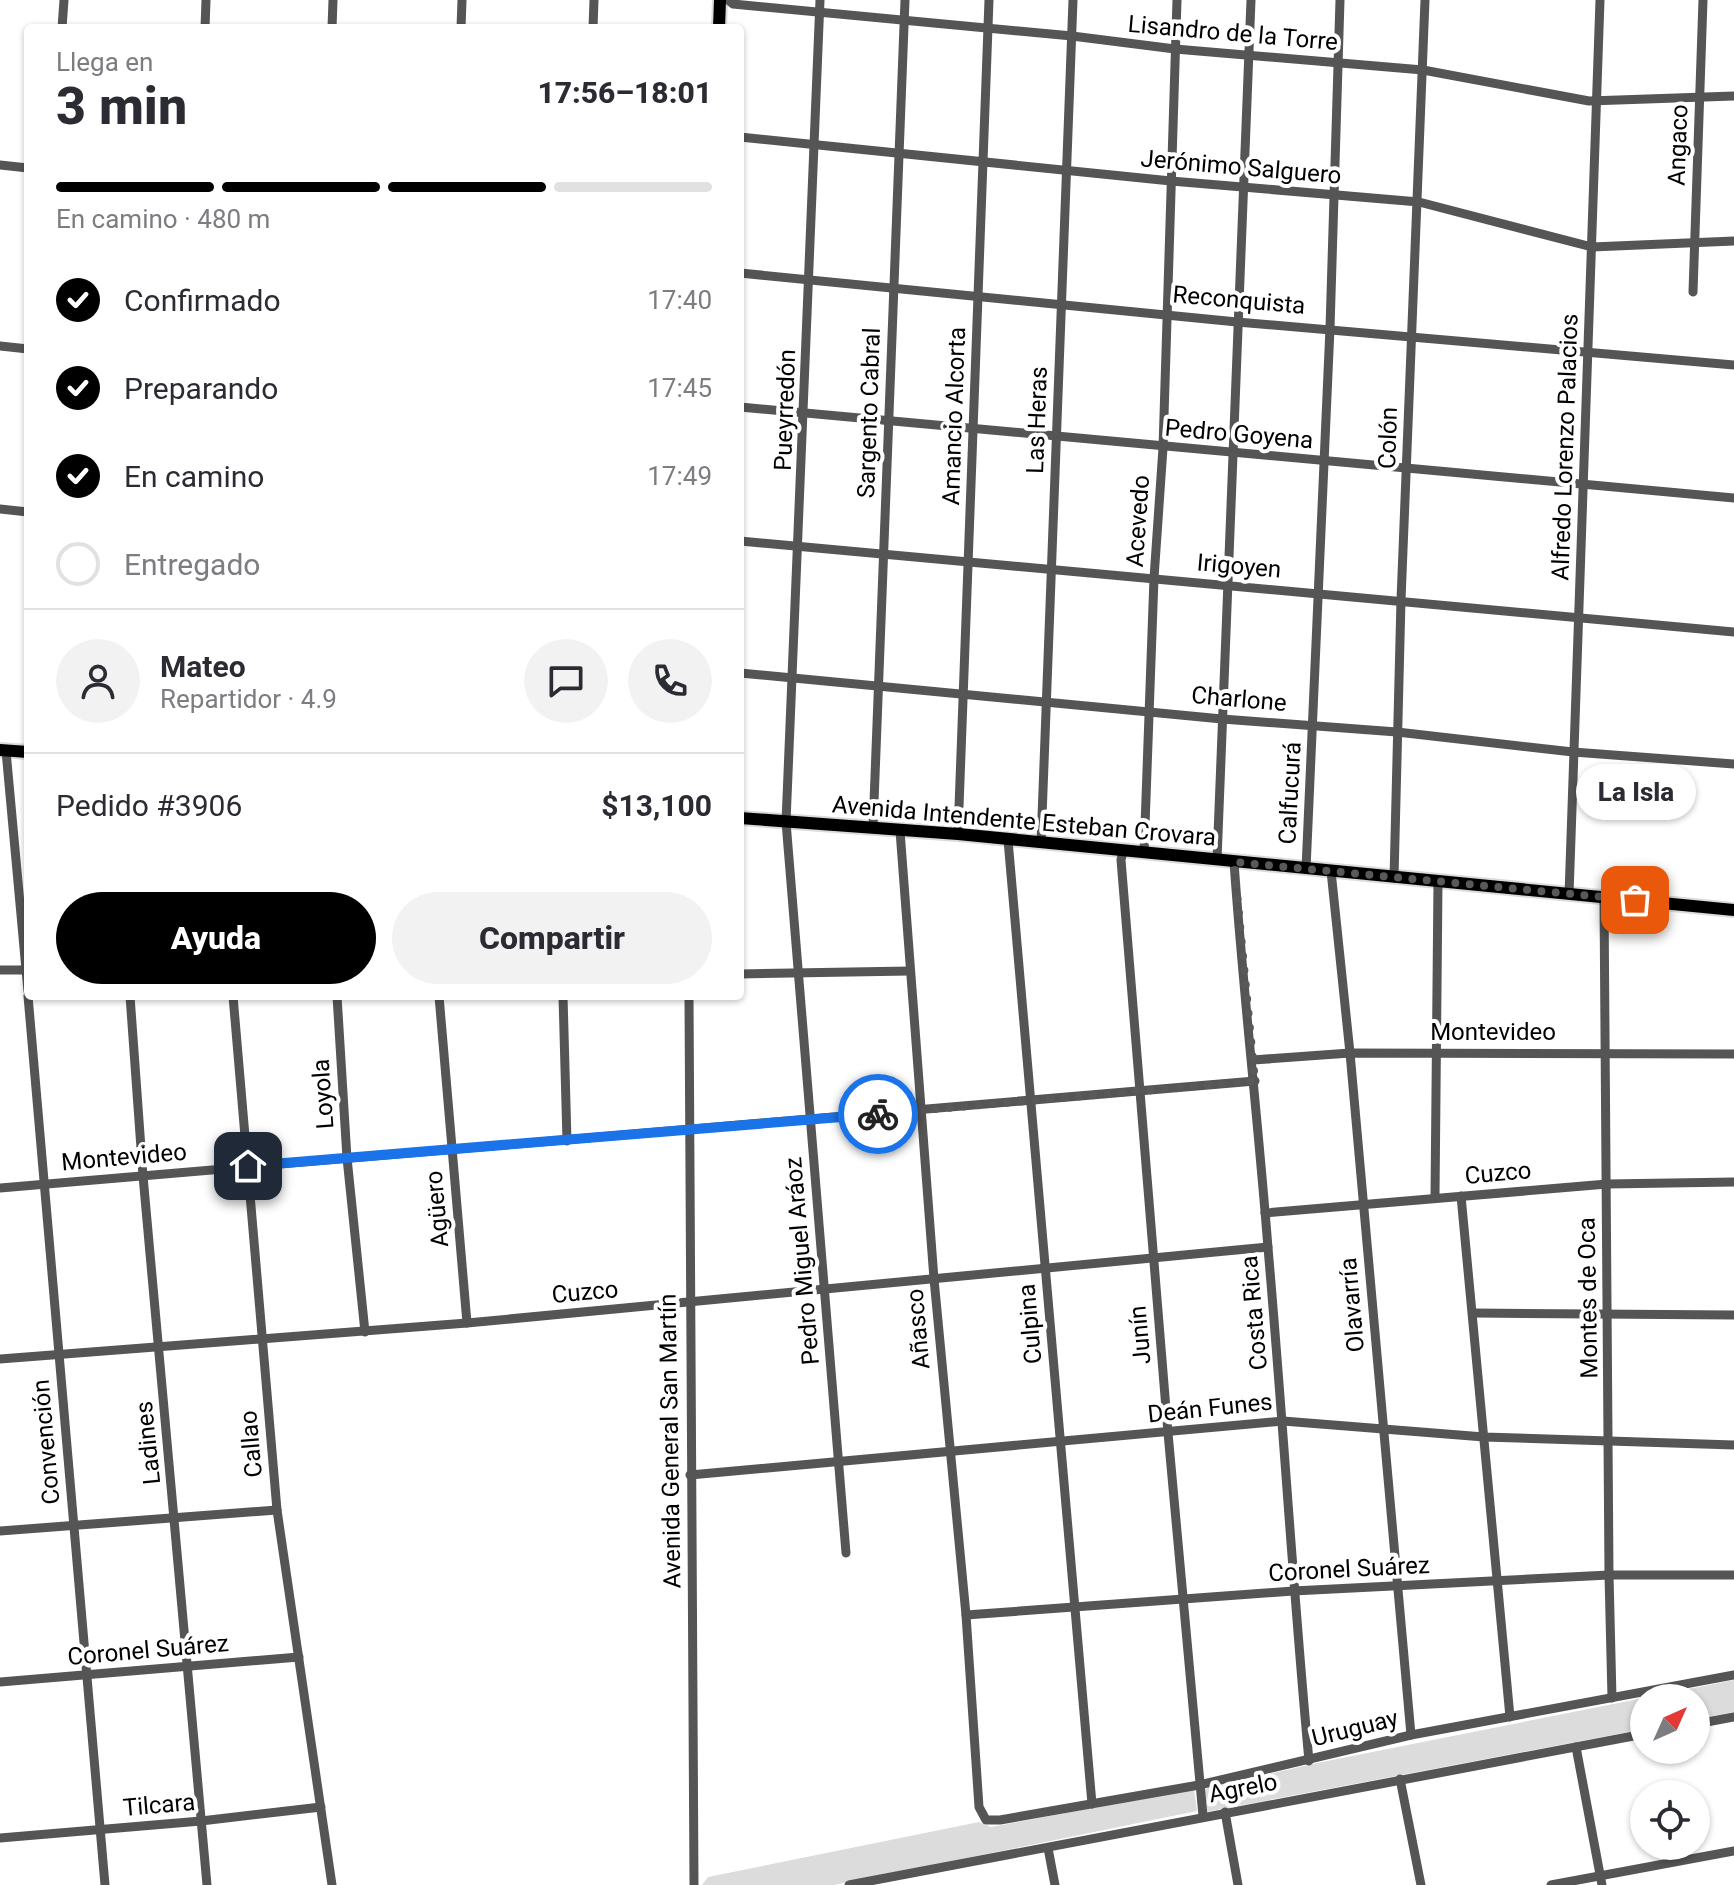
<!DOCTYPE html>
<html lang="es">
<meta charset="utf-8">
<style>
:root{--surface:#fff;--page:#f2f2f3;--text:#2b2b33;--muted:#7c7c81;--line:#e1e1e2;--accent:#000}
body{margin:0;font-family:Roboto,sans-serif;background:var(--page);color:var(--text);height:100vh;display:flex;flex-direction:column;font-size:30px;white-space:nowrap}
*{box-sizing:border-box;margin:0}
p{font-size:26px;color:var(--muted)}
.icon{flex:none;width:44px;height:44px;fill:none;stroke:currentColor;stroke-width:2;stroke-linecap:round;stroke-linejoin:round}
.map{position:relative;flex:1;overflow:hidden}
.panel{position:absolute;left:24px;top:24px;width:720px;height:976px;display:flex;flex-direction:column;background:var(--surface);border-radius:8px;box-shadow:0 2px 6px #0004}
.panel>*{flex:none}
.needle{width:52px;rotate:45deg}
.fabs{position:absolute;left:1630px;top:1684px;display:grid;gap:16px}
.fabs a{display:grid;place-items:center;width:80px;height:80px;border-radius:50%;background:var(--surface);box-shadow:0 2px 6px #0004;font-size:40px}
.pin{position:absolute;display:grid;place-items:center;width:68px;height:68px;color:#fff;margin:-34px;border-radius:16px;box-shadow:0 4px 12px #0006}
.courier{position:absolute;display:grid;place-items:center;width:80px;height:80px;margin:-40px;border:6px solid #1a73e8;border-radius:50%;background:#fff;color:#222;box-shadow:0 2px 10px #0007}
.bubble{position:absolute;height:56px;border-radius:28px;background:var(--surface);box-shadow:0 2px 6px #0004;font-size:26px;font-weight:800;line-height:56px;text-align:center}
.summary em{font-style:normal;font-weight:800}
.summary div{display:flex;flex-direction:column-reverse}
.summary{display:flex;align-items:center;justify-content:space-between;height:136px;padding:0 32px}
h1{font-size:52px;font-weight:800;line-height:60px}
.bar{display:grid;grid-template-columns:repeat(4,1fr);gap:12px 8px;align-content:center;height:96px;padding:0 32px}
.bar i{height:10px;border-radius:6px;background:var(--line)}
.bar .current{background:var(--accent)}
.bar p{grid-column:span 4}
.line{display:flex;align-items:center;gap:20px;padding:0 32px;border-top:2px solid var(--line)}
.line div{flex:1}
.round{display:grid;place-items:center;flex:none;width:84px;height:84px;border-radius:42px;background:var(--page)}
ol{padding:0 32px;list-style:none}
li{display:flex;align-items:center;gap:24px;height:88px}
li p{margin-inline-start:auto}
li .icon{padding:8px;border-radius:50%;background:var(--accent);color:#fff;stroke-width:4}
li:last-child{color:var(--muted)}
li i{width:44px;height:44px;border:4px solid var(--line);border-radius:50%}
.cta{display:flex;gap:16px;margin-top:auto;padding:16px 32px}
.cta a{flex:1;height:92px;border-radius:48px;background:var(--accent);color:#fff;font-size:32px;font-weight:800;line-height:92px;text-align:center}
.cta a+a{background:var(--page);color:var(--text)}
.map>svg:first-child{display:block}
.green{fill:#dcdcdc}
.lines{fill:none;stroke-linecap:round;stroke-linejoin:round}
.major-casing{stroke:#dbdbdb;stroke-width:16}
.minor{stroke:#555;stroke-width:9}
.major{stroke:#000;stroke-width:12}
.done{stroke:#595959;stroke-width:8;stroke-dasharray:0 14.4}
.route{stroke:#1a73e8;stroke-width:10}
.labels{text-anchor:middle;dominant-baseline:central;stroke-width:8;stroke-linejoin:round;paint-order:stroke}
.street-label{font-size:24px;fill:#000;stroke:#fff}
</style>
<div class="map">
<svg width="1734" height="1885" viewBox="0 0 1734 1885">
<rect width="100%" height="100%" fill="#fff"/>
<g class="green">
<path d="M 1734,1680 L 1734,1712 L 1696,1719 L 1696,1698 L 1644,1698 L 1644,1729 L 1206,1812 L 1203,1793 L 1207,1788 L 1317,1763 Z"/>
<path d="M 1194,1789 L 1197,1811 L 834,1885 L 702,1885 L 708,1877 L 979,1822 L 991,1827 Z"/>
</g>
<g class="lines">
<defs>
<g id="major">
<path d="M 719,28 L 720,0"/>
<path d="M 0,750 L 28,752"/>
<path d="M 740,818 L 958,834 L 1734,910"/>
</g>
</defs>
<use href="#major" class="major-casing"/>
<g class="minor">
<path d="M 728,0 L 733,4 L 1072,36 L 1175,49 L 1423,70 L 1589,101 L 1734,96"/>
<path d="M 820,0 L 786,822 L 846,1553"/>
<path d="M 62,28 L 64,0"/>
<path d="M 205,28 L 206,0"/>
<path d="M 332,28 L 333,0"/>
<path d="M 461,28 L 462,0"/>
<path d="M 593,28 L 594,0"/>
<path d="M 740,137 L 1171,181 L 1419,202 L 1592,247 L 1734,241"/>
<path d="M 0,165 L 28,168"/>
<path d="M 740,273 L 1237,322 L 1734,365"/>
<path d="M 1693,292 L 1703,0"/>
<path d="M 0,346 L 28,349"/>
<path d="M 740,407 L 1734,498"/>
<path d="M 0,509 L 28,512"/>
<path d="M 740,541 L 1734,632"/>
<path d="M 740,673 L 1222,719 L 1397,732 L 1573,752 L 1734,764"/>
<path d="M 6,751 L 28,991"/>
<path d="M 873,828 L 905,0"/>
<path d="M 900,831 L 934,1279 L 966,1615 L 979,1807 L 986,1820 L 1000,1820 L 1199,1785 L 1411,1735 L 1734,1675"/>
<path d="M 958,834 L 989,0"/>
<path d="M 1008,840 L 1092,1804"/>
<path d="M 1041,843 L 1073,0"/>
<path d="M 1123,851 L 1121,860 L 1168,1433 L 1203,1816"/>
<path d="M 1144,853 L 1154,578 L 1163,448 L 1177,0"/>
<path d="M 1217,860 L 1251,0"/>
<path d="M 1234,862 C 1243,991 1258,1119 1268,1248 C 1283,1419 1293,1590 1309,1761"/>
<path d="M 1306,869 L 1330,328 L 1340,0"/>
<path d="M 1331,871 L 1350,1053 L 1411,1735"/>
<path d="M 1394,878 L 1401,600 L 1425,0"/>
<path d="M 1569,895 L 1600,0"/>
<path d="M 1604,898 L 1609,1575 L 1612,1698"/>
<path d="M 0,970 L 28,970"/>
<path d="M 740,974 L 910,971"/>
<path d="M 28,996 L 105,1885"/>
<path d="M 130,996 L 143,1176 L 207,1885"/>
<path d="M 233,996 L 277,1510 L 332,1885"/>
<path d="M 337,996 L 347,1158 L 365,1332"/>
<path d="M 439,996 L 467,1323"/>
<path d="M 563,996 L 567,1141"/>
<path d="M 689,996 L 694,1885"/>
<path d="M 1253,1060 L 1350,1053 L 1734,1054"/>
<path d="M 0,1188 L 1255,1081"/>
<path d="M 1461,1196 L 1510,1717"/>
<path d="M 1435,1197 L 1438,882"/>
<path d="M 1265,1213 L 1607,1184 L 1734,1182"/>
<path d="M 1474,1313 L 1734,1315"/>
<path d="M 0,1359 L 467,1323 L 1268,1247"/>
<path d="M 690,1475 L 1283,1421 L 1484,1437 L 1734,1445"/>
<path d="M 0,1531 L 277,1510"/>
<path d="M 966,1615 L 1293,1591 L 1609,1575 L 1734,1575"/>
<path d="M 0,1682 L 299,1657"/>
<path d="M 1696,1724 L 1734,1717"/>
<path d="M 1576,1747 L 1602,1885"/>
<path d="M 1400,1779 L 1421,1885"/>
<path d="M 1225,1812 L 1238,1885"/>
<path d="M 0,1838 L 201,1821 L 321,1807"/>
<path d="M 1048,1848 L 1055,1885"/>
<path d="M 849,1885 L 1644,1734"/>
<path d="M 1551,1885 L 1734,1851"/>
</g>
<use href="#major" class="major"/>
</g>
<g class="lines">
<path class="done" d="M 878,1114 L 1255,1081 L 1234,862 L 1635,900"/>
<path class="route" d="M 248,1166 L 878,1114"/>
</g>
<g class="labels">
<g class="street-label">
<text transform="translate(1233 33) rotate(5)">Lisandro de la Torre</text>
<text transform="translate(1678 145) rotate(-88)">Angaco</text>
<text transform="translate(1241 167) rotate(5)">Jerónimo Salguero</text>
<text transform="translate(1239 300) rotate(5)">Reconquista</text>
<text transform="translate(785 410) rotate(-88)">Pueyrredón</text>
<text transform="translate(869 413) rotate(-88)">Sargento Cabral</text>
<text transform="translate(954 416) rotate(-88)">Amancio Alcorta</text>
<text transform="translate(1037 420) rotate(-88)">Las Heras</text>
<text transform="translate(1239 434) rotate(5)">Pedro Goyena</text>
<text transform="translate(1388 438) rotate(-88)">Colón</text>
<text transform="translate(1565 447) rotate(-88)">Alfredo Lorenzo Palacios</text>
<text transform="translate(1138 521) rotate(-86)">Acevedo</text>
<text transform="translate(1239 566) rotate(5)">Irigoyen</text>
<text transform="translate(1239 699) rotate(5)">Charlone</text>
<text transform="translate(1290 793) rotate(-87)">Calfucurá</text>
<text transform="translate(1024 821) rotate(5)">Avenida Intendente Esteban Crovara</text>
<text x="1493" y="1032">Montevideo</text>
<text transform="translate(323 1094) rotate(-94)">Loyola</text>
<text transform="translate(124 1157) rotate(-5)">Montevideo</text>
<text transform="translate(1498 1173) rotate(-5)">Cuzco</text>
<text transform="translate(437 1209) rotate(-95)">Agüero</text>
<text transform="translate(802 1261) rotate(-95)">Pedro Miguel Aráoz</text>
<text transform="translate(585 1292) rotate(-5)">Cuzco</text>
<text transform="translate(1588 1298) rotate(-91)">Montes de Oca</text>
<text transform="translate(1352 1305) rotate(-95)">Olavarría</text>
<text transform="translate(1254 1313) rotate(-95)">Costa Rica</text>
<text transform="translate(1030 1324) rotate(-95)">Culpina</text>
<text transform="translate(918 1329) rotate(-95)">Añasco</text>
<text transform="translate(1140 1335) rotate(-95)">Junín</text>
<text transform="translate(1210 1408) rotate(-6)">Deán Funes</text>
<text transform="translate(670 1441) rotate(-91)">Avenida General San Martín</text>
<text transform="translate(46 1442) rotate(-95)">Convención</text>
<text transform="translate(148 1443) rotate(-96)">Ladines</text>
<text transform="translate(251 1444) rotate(-95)">Callao</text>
<text transform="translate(1349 1569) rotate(-3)">Coronel Suárez</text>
<text transform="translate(148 1650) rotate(-5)">Coronel Suárez</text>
<text transform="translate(1355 1728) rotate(-14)">Uruguay</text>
<text transform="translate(1243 1788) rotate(-11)">Agrelo</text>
<text transform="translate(159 1805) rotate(-5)">Tilcara</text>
</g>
</g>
</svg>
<div class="fabs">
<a><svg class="needle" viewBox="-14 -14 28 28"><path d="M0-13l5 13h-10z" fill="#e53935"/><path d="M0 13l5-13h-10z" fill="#7c7c81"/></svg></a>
<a><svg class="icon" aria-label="locate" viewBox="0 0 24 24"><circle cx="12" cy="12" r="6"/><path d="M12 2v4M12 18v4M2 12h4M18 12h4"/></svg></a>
</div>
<div class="pin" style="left:1635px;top:900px;background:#ea580c"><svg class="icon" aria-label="bag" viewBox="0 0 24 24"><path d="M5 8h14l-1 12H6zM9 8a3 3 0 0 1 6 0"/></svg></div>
<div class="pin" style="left:248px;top:1166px;background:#1f2937"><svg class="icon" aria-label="home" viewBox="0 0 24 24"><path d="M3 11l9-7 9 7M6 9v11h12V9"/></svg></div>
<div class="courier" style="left:878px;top:1114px"><svg class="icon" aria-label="bike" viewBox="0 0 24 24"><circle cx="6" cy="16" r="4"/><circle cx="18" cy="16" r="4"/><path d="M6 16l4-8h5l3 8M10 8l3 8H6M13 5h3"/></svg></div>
<div class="bubble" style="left:1576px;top:764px;width:120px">La Isla</div>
<section class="panel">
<div class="summary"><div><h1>3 min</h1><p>Llega en</p></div><em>17:56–18:01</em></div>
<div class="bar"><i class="current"></i><i class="current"></i><i class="current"></i><i></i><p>En camino · 480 m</p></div>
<ol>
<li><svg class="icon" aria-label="check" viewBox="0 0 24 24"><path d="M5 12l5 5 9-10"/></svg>Confirmado<p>17:40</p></li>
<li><svg class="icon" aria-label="check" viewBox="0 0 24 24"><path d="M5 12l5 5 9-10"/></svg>Preparando<p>17:45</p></li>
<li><svg class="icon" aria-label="check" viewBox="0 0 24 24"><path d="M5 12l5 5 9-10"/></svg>En camino<p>17:49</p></li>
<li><i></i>Entregado</li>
</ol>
<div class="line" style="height:144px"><a class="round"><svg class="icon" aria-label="person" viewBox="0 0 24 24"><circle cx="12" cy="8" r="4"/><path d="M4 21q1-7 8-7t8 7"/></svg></a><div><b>Mateo</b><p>Repartidor · 4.9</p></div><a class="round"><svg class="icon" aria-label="chat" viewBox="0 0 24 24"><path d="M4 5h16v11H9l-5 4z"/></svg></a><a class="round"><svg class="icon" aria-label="phone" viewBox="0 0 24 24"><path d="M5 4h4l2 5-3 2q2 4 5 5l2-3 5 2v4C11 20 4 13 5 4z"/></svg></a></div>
<div class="line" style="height:104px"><div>Pedido #3906</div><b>$13,100</b></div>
<div class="cta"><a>Ayuda</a><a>Compartir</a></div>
</section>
</div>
